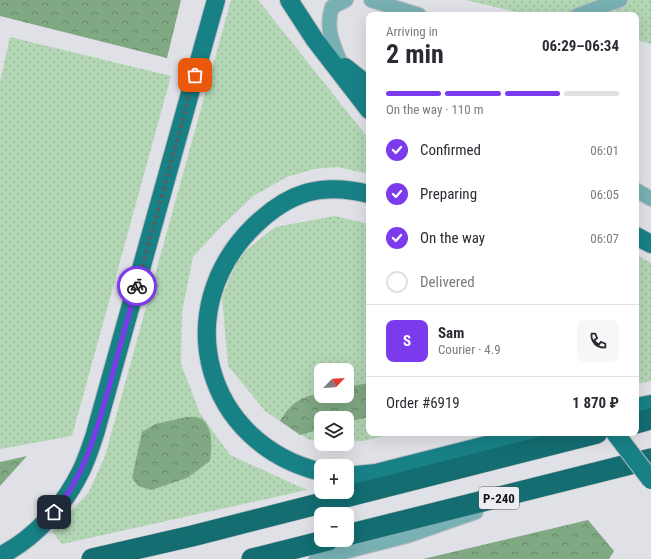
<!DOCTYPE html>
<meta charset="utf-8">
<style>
:root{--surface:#fff;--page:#f7f7f7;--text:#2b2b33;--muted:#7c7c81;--line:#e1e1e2;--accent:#7c3aed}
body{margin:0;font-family:"Roboto Condensed",sans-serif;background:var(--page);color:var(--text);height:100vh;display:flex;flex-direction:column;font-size:15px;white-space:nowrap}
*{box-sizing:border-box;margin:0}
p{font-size:13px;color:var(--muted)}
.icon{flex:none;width:22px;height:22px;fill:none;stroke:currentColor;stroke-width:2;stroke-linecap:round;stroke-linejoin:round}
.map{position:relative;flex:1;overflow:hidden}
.side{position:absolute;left:366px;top:12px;width:273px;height:424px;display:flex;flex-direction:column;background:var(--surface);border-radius:8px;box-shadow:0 4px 16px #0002}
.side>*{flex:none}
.needle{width:26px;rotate:65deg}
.fabs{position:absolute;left:314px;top:363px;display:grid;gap:8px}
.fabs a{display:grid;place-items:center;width:40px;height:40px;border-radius:8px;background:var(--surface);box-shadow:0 4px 16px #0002;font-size:20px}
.pin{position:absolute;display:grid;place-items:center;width:34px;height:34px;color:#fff;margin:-17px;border-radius:8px;box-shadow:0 2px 6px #0006}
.courier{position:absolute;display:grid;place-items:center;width:40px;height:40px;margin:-20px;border:3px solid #7c3aed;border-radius:50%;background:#fff;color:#222;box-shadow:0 1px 5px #0007}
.overview em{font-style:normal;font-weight:700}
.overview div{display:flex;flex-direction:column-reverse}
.overview{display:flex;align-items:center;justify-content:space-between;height:68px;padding:0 20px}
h1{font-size:26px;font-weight:700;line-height:30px}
.bar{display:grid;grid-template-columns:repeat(4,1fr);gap:6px 4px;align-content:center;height:48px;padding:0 20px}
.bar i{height:5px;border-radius:3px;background:var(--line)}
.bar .on{background:var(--accent)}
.bar p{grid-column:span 4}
.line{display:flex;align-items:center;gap:10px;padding:0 20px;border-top:1px solid var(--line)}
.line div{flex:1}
.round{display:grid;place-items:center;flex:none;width:42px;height:42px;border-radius:8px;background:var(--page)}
ol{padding:0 20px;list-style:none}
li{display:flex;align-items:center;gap:12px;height:44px}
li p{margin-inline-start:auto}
li .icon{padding:4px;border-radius:50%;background:var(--accent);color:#fff;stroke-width:4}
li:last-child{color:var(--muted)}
li i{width:22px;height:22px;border:2px solid var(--line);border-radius:50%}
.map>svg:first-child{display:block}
.grass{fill:url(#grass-dots);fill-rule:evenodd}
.forest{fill:url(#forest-crowns)}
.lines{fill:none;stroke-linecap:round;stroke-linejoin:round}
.minor-casing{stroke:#bbbcc1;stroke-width:16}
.major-casing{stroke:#bbbcc1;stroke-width:20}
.highway-casing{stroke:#bbbcc1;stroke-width:22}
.minor{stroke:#78b0b3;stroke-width:14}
.major{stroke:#188186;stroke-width:18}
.highway{stroke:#136d71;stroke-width:21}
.major-bridge-casing{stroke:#bbbcc1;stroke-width:20;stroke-linecap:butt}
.major-bridge{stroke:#188186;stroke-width:18}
.done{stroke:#5c5c5f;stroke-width:4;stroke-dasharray:0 7.2}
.route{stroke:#7c3aed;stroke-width:5}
.labels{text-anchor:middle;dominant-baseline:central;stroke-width:3;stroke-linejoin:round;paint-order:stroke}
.shield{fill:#edeef3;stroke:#565659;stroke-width:1}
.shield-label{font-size:13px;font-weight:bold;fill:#151517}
</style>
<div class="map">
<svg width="651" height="559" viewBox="0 0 651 559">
<defs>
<pattern id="grass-dots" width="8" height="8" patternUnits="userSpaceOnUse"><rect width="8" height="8" fill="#b3d6b5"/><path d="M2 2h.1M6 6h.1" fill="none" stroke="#99b79b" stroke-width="1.8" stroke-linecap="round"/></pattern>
<pattern id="forest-crowns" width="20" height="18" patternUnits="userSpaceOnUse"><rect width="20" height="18" fill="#80a883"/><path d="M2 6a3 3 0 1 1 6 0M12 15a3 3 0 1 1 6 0" fill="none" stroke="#68886a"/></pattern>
</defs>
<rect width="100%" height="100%" fill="#e0e1e6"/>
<g class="grass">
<path d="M 231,0 L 258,0 L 369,139 L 369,174 L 337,167 L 314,169 L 287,177 L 253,196 L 219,229 L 193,257 L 182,312 L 181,364 L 200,413 L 230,455 L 307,490 L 62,544 L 52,531 L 89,492 L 105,456 Z"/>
<path d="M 466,0 L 651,0 L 651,44 L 636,40 L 636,15 L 529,15 Z"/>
<path d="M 10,37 L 171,76 L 72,436 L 0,449 L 0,82 Z"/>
<path d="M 335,216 L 369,224 L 369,433 L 396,433 L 363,441 L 347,441 L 347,418 L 321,418 L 321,440 L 309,440 L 265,411 L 228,366 L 222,297 L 239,256 L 275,227 ZM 321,370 L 347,370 L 347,396 L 321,396 Z"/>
<path d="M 636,255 L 651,263 L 651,381 L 636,384 Z"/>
</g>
<g class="forest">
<path d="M 0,0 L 181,0 L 167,58 L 0,16 Z"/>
<path d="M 369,383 L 369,417 L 347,422 L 347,418 L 321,418 L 321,429 L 300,435 L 280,421 C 291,403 300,397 321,393 L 321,396 L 347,396 L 347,387 Z"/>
<path d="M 187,417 C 190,417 196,416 199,418 C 214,424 212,449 210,461 L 187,478 L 151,490 L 138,486 L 132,478 L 142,432 L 155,424 Z"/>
<path d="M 27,456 L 0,486 L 0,462 Z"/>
<path d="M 588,520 L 614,551 L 609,559 L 423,559 Z"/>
</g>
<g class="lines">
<defs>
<g id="minor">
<path d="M 371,0 L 419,15"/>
<path d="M 578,15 L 620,0"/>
<path d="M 341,64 C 333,44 325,28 332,7 L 346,0"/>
<path d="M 636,190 L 651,199"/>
<path d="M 316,559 L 407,536 L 476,512"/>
</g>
<g id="major">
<path d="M 289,0 L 315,40 L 369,110"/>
<path d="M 345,67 L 369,86"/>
<path d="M 636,236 L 651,244"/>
<path d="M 636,407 L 651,404"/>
<path d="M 321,472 C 205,444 168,310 254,226 C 289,192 321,182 369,194"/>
<path d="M 347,476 L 376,473 L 534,433"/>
<path d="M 0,556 C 35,538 64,506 81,471 C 87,459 91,446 95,434 L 216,0"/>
</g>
<g id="highway">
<path d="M 636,423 L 651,419"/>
<path d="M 347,535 L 651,459"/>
<path d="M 92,559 L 192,536 L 597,433"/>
<path d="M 252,559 L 328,540"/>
</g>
</defs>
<use href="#minor" class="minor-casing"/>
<use href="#major" class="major-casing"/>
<use href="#highway" class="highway-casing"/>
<use href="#minor" class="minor"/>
<use href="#major" class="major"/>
<use href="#highway" class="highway"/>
<defs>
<path id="major-bridge" d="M 615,433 L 651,480"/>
</defs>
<use href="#major-bridge" class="major-bridge-casing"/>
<use href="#major-bridge" class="major-bridge"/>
</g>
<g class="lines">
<path class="done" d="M 137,286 L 195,75"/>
<path class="route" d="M 54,512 C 86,475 98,426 111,380 C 119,348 128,317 137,286"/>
</g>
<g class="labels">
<rect class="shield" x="479" y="487" width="40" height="22" rx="3"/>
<g class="shield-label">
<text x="499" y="498">Р-240</text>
</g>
</g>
</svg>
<div class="fabs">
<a><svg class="needle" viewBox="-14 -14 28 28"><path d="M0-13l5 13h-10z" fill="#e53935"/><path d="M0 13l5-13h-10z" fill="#7c7c81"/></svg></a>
<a><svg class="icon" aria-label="layers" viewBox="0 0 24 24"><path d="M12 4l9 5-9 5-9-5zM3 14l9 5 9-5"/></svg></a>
<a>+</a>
<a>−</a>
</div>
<div class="pin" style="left:195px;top:75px;background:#ea580c"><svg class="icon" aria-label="bag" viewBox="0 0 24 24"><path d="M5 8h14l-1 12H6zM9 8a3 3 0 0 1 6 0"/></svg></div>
<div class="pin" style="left:54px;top:512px;background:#1f2937"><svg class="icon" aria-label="home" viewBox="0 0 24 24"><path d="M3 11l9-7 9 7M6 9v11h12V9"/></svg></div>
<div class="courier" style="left:137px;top:286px"><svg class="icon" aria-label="bike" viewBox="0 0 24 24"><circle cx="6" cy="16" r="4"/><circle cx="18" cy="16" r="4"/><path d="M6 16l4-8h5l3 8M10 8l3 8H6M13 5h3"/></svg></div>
<section class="side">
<div class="overview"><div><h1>2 min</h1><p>Arriving in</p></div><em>06:29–06:34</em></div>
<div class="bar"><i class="on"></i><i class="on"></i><i class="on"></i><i></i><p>On the way · 110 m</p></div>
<ol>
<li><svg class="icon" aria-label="check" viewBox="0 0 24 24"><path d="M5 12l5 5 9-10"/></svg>Confirmed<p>06:01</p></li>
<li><svg class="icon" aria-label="check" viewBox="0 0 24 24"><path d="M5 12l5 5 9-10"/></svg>Preparing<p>06:05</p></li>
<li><svg class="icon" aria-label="check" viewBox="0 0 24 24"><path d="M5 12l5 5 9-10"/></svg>On the way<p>06:07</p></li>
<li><i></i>Delivered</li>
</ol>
<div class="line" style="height:72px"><b class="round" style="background:var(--accent);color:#fff">S</b><div><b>Sam</b><p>Courier · 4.9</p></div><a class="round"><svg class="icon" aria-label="phone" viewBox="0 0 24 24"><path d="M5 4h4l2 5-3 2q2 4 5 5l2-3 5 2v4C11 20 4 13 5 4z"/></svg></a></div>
<div class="line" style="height:52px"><div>Order #6919</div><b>1 870 ₽</b></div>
</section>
</div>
